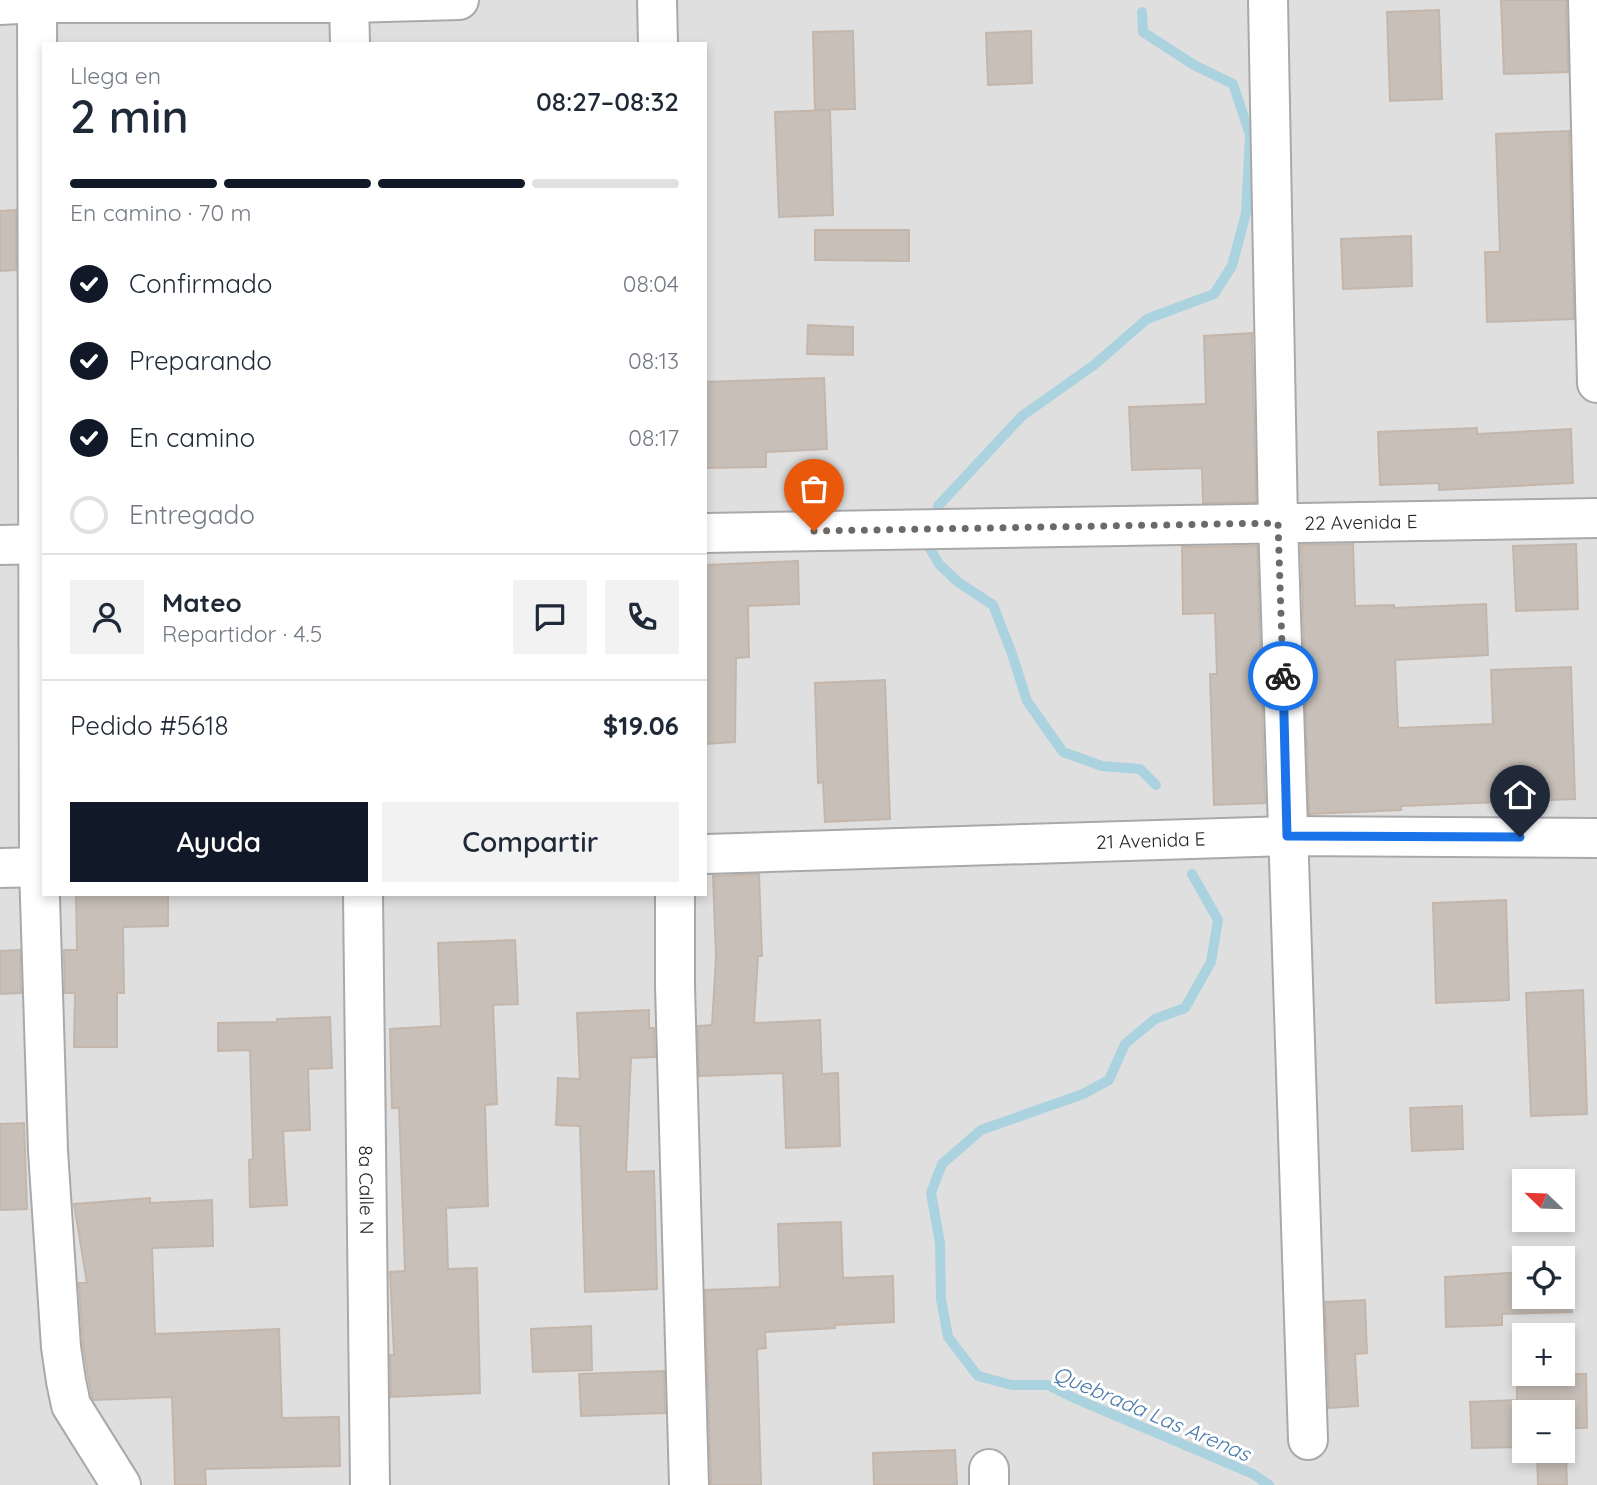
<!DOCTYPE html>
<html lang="es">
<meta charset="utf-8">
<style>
:root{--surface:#fff;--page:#f2f2f3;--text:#1f2937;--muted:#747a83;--line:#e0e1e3;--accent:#111827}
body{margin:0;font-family:Quicksand,sans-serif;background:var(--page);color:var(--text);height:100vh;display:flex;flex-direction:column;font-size:26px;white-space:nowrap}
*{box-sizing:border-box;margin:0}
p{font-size:23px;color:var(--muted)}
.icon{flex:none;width:38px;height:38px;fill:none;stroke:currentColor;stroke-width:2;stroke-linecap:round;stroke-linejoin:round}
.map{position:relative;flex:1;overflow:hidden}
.panel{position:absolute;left:42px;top:42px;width:665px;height:854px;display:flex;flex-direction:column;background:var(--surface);border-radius:0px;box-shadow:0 4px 10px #0003}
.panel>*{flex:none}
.needle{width:46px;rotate:293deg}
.buttons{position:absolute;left:1512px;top:1169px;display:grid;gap:14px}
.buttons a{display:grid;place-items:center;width:63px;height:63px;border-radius:0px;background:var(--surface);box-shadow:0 4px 10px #0003;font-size:35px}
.pin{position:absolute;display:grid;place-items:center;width:60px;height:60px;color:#fff;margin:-72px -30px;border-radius:50% 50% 50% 0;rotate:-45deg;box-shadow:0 0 7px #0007}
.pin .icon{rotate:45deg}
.courier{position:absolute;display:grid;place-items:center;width:70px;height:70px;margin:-35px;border:5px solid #1a73e8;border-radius:50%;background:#fff;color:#222;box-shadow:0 2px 9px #0007}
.overview em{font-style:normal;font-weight:600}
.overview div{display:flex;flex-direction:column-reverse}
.overview{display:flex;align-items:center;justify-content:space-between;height:119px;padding:0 28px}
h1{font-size:46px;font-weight:600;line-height:52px}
.bar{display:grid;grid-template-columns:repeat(4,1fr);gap:10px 7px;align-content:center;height:84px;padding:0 28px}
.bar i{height:9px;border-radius:5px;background:var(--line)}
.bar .active{background:var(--accent)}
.bar p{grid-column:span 4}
.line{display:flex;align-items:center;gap:18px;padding:0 28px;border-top:2px solid var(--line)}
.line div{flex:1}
.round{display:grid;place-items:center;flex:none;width:74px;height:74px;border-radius:0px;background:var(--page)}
ol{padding:0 28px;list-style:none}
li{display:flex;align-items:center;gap:21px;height:77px}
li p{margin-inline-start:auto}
li .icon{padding:7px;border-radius:50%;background:var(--accent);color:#fff;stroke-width:4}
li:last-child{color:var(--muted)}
li i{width:38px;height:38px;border:4px solid var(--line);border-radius:50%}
.cta{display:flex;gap:14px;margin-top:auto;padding:14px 28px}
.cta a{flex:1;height:80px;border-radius:0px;background:var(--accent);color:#fff;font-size:28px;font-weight:600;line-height:80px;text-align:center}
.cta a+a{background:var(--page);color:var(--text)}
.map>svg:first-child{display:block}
.residential{fill:#e0dfdf;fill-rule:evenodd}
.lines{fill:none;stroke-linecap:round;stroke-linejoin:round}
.stream{stroke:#aad3df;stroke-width:10}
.building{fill:#c7bfb8;stroke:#c4b6ab;stroke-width:2}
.minor-casing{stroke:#a9a9a9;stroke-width:42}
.minor{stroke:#fff;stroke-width:38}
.done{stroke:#6b6a68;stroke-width:7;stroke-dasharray:0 12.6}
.route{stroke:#1a73e8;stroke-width:9}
.labels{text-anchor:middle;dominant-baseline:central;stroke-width:6;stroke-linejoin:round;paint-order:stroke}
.street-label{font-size:19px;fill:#222;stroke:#fff}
.water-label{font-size:21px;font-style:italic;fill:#4a7aab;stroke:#fff}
</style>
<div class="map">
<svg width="1597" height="1485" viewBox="0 0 1597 1485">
<rect width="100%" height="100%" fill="#f2efe9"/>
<path class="residential" d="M 0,0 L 1597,0 L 1597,1485 L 0,1485 ZM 44,44 L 705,44 L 705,894 L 44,894 ZM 1524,1181 L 1563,1181 L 1563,1220 L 1524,1220 ZM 1524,1258 L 1563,1258 L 1563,1297 L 1524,1297 ZM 1524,1335 L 1563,1335 L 1563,1374 L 1524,1374 ZM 1524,1412 L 1563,1412 L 1563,1451 L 1524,1451 Z"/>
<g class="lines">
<g class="stream">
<path d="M 938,506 L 1022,416 L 1094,365 L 1147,319 L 1214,294 L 1232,266 L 1246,213 L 1250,135 L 1233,84 L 1194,65 L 1143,32 L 1142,12"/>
<path d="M 928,545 L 939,564 L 958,582 L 993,605 L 1012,654 L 1027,701 L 1063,752 L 1102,766 L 1140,769 L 1156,785"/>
<path d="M 1192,874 L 1218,920 L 1211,962 L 1185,1008 L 1155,1019 L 1125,1044 L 1109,1080 L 1083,1094 L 981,1130 L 942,1164 L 931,1193 L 940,1243 L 941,1299 L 948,1337 L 978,1376 L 1012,1385 L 1048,1385 L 1074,1398 L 1253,1474 L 1269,1485"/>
</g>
</g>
<g class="building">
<path d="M 1501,0 L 1566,0 L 1568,72 L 1504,74 Z"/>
<path d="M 1439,10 L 1442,99 L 1390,101 L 1387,12 Z"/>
<path d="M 853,31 L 855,109 L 815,110 L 813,32 Z"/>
<path d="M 1031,31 L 1032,83 L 988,85 L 986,33 Z"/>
<path d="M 830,110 L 833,215 L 779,217 L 775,112 Z"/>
<path d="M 1569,131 L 1574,319 L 1487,322 L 1485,252 L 1500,252 L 1496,134 Z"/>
<path d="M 16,210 L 16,270 L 0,271 L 0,211 Z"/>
<path d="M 815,230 L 909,230 L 909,261 L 815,260 Z"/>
<path d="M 1411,236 L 1412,286 L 1343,289 L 1341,239 Z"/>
<path d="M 808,325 L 853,327 L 853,355 L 807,354 Z"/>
<path d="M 1252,333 L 1256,502 L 1203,503 L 1202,468 L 1132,470 L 1129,407 L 1206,404 L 1204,336 Z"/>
<path d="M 824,378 L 827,449 L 766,452 L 766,467 L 705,468 L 705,382 Z"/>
<path d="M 1477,428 L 1477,434 L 1571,429 L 1573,483 L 1439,490 L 1439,483 L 1380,485 L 1378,432 Z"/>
<path d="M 1353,544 L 1355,606 L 1394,605 L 1394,608 L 1486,604 L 1488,655 L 1395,660 L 1398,728 L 1493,724 L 1491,670 L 1571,667 L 1575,799 L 1401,806 L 1401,810 L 1309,814 L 1301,545 Z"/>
<path d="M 1576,544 L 1578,609 L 1516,611 L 1513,546 Z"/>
<path d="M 1257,546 L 1265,803 L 1214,805 L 1210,674 L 1217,674 L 1215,613 L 1183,614 L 1182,547 Z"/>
<path d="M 798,561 L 799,604 L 748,606 L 749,657 L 736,658 L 735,742 L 705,744 L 705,565 Z"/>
<path d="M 885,680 L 890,819 L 825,822 L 823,782 L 818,783 L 815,683 Z"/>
<path d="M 759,874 L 762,956 L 758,956 L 754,1023 L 820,1020 L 822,1074 L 838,1073 L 840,1146 L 786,1148 L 783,1073 L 699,1076 L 698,1026 L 712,1025 L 716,957 L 713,876 Z"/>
<path d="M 76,894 L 168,894 L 168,926 L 123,927 L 124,993 L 117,993 L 117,1047 L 74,1047 L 75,993 L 65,993 L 64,950 L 77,950 Z"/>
<path d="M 1506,900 L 1509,1000 L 1436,1003 L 1433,903 Z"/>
<path d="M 515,940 L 518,1004 L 493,1005 L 497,1104 L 485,1105 L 488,1206 L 446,1208 L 448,1269 L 477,1268 L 480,1393 L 391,1397 L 390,1355 L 394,1355 L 390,1272 L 405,1271 L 399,1108 L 392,1108 L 390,1029 L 441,1026 L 438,943 Z"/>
<path d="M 20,950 L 21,993 L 0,994 L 0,951 Z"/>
<path d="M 1583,990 L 1587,1114 L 1531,1116 L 1526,993 Z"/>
<path d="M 649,1010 L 649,1028 L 654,1028 L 655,1057 L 631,1058 L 626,1172 L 654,1171 L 657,1289 L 585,1292 L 580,1126 L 556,1125 L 558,1078 L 580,1079 L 577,1013 Z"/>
<path d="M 330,1017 L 332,1068 L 308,1069 L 310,1130 L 283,1131 L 287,1205 L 250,1207 L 249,1160 L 253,1159 L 250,1050 L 218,1051 L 218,1023 L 277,1022 L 277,1019 Z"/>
<path d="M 1462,1106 L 1463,1149 L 1412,1151 L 1410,1108 Z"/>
<path d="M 24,1123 L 27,1209 L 0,1210 L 0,1124 Z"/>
<path d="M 150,1198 L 150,1203 L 212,1200 L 213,1246 L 152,1248 L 155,1334 L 279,1329 L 282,1418 L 339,1417 L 340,1466 L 205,1469 L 206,1485 L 175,1485 L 172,1397 L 94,1400 L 92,1397 L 88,1377 L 83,1345 L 79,1283 L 87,1283 L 74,1204 Z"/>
<path d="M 841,1222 L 843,1278 L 893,1276 L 894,1322 L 835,1325 L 835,1328 L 765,1332 L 766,1348 L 757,1349 L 761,1485 L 711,1485 L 705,1290 L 780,1287 L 778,1224 Z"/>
<path d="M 1563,1271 L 1570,1271 L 1572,1312 L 1502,1314 L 1502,1325 L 1446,1327 L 1445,1277 L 1524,1272 L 1524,1297 L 1563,1297 Z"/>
<path d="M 1365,1300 L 1367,1353 L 1355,1354 L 1358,1406 L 1329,1408 L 1325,1302 Z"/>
<path d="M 591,1326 L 592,1370 L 533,1372 L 531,1329 Z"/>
<path d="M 664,1371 L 665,1413 L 581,1416 L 579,1374 Z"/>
<path d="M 1541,1374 L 1586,1374 L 1587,1428 L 1565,1428 L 1567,1485 L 1538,1485 L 1537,1451 L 1563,1451 L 1563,1412 L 1524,1412 L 1524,1447 L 1472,1448 L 1470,1402 L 1517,1400 L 1517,1386 L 1541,1385 Z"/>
<path d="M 955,1450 L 957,1485 L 874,1485 L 873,1453 Z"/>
</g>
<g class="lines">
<defs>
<g id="minor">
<path d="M 37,0 L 39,867 L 48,1151 L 61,1347 L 66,1381 L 71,1405 L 121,1485"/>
<path d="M 349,0 L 350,44"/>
<path d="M 657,0 L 658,44"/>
<path d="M 1268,0 L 1278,523 L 1308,1440"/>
<path d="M 1588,0 L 1597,383"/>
<path d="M 0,5 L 37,3 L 349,3 L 459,0"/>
<path id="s1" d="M 705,533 L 1597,518"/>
<path d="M 0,545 L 44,544"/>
<path id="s2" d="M 705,854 L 1287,836 L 1597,838"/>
<path d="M 0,868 L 44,867"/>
<path id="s3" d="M 363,894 L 370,1485"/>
<path d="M 675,894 L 675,986 L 689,1485"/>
<path d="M 989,1485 L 989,1469"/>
</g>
</defs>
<use href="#minor" class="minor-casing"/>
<use href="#minor" class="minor"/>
</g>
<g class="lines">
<path class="done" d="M 814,531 L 1278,523 L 1283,676"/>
<path class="route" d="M 1283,676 L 1287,836 L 1520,837"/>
</g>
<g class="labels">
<g class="street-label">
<text stroke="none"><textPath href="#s1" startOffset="656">22 Avenida E</textPath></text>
<text stroke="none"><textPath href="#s2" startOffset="446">21 Avenida E</textPath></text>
<text stroke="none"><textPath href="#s3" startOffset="296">8a Calle N</textPath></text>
</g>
<g class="water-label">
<text transform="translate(1152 1413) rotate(23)">Quebrada Las Arenas</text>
</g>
</g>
</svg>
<div class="buttons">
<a><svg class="needle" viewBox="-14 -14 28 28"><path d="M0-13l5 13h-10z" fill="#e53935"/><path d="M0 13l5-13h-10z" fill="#747a83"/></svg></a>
<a><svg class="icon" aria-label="locate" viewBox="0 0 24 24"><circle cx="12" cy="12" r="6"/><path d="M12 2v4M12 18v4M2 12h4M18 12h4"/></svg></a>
<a>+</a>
<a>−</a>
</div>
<div class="pin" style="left:814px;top:531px;background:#ea580c"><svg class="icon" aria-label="bag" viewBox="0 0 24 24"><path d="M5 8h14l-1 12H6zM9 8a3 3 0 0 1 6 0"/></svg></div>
<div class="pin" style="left:1520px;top:837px;background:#1f2937"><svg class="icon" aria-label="home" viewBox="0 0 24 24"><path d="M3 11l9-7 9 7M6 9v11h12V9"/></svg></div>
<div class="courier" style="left:1283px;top:676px"><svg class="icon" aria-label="bike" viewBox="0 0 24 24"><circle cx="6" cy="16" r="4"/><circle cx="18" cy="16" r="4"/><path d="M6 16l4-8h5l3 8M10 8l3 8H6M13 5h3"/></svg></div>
<section class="panel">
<div class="overview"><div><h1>2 min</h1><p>Llega en</p></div><em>08:27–08:32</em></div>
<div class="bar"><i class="active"></i><i class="active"></i><i class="active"></i><i></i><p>En camino · 70 m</p></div>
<ol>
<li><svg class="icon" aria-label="check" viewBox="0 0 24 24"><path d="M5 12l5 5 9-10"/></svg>Confirmado<p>08:04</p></li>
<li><svg class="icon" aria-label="check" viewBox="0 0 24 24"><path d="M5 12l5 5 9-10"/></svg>Preparando<p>08:13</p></li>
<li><svg class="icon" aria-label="check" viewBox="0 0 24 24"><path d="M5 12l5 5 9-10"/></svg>En camino<p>08:17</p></li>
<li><i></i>Entregado</li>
</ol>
<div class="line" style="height:126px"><a class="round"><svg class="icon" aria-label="person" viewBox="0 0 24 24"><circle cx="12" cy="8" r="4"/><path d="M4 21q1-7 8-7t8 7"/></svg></a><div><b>Mateo</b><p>Repartidor · 4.5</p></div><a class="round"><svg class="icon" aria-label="chat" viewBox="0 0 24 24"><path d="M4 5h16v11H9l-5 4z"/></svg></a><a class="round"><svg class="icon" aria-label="phone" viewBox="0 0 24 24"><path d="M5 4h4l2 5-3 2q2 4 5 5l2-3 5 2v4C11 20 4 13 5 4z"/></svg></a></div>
<div class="line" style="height:91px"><div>Pedido #5618</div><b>$19.06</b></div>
<div class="cta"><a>Ayuda</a><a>Compartir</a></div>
</section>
</div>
